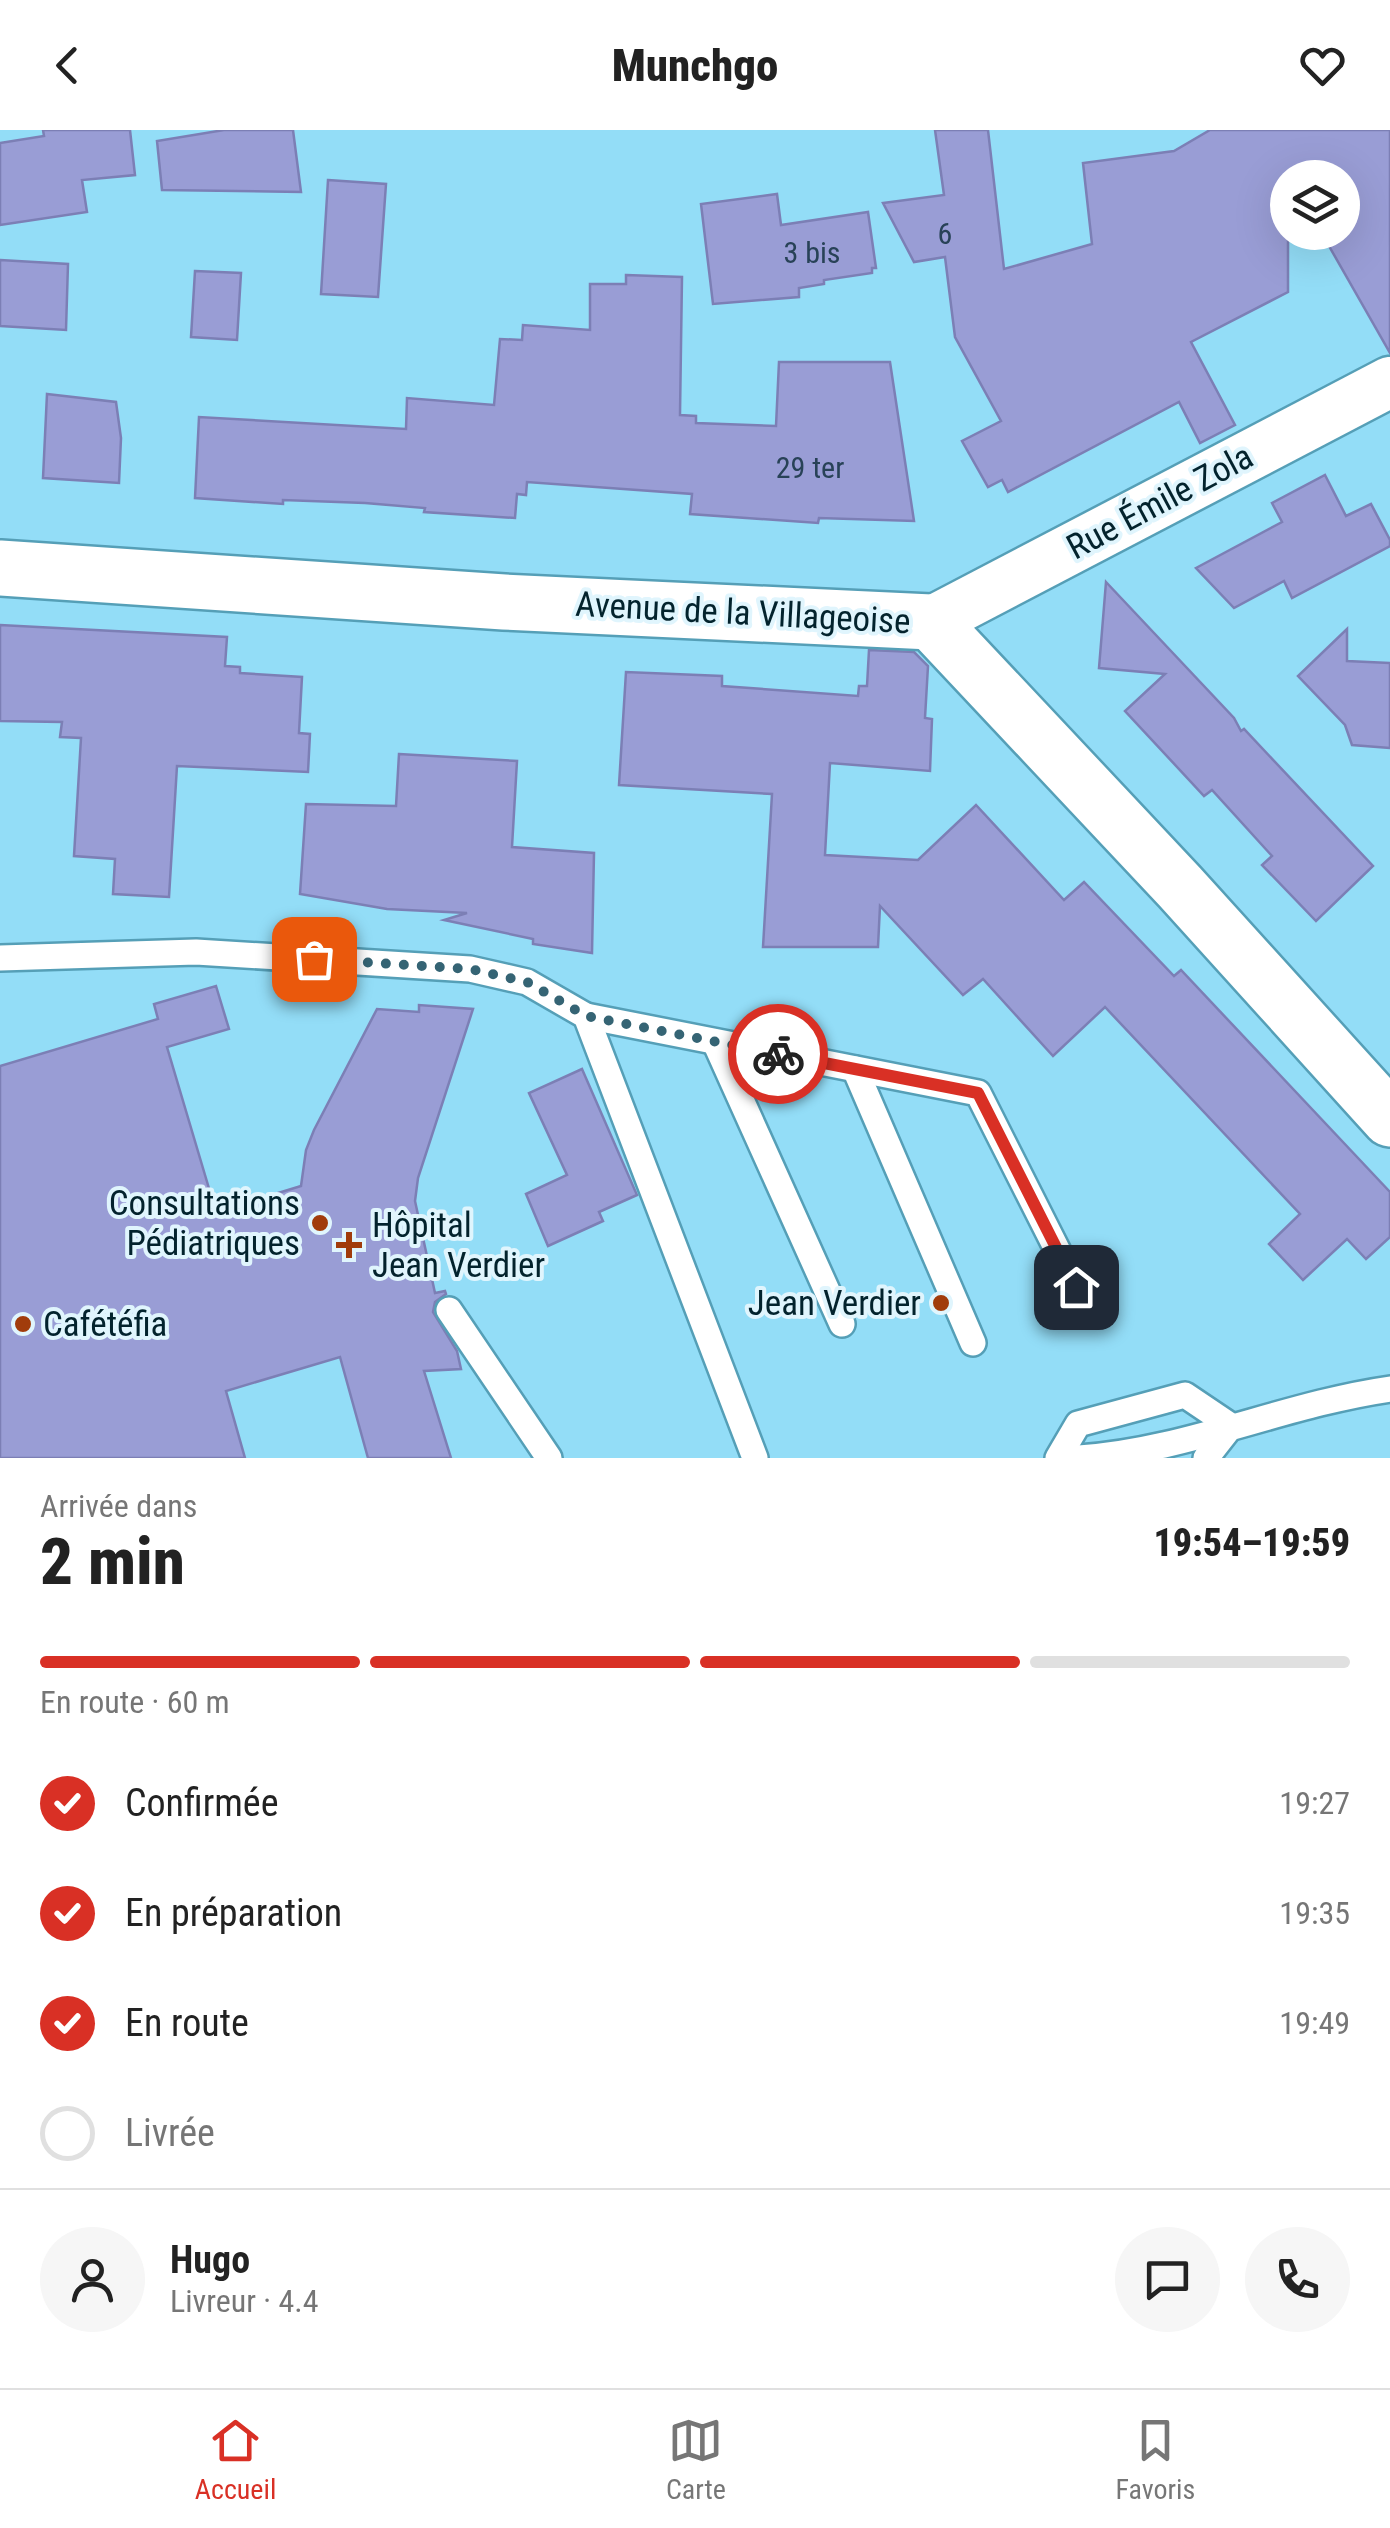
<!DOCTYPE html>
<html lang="fr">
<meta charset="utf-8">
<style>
:root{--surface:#fff;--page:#f6f6f6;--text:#222;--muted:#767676;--line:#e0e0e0;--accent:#d93025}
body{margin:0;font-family:"Roboto Condensed",sans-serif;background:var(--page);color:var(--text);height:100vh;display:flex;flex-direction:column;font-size:38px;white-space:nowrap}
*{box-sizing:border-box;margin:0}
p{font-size:32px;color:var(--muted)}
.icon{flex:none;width:55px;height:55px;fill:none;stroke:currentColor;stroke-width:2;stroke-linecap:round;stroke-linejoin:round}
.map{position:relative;height:1328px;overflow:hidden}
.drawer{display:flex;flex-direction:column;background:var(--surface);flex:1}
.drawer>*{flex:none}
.controls{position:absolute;left:1270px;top:30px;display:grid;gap:20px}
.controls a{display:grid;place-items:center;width:90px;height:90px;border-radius:50%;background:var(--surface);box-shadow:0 10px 40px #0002;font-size:50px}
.pin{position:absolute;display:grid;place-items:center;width:85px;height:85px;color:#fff;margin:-42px;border-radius:20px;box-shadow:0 5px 15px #0006}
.courier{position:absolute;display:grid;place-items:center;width:100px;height:100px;margin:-50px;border:8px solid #d93025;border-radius:50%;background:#fff;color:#222;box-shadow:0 2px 12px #0007}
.summary em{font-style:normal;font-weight:800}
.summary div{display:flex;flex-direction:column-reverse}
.summary{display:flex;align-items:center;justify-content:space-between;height:170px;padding:0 40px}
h1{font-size:65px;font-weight:800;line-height:75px}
.bar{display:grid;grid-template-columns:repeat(4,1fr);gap:15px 10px;align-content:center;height:120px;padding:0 40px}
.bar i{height:12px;border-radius:8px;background:var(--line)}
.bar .on{background:var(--accent)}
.bar p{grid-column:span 4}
.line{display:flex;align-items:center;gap:25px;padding:0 40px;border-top:2px solid var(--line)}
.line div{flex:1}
.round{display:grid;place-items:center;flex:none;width:105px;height:105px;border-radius:52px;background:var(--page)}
ol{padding:0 40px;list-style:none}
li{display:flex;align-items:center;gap:30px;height:110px}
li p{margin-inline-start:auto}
li .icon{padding:10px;border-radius:50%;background:var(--accent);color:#fff;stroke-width:4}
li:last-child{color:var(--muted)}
li i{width:55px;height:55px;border:5px solid var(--line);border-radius:50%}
header{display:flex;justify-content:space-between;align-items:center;height:130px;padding:0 40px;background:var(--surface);font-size:45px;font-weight:800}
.tab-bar{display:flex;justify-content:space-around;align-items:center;height:140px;border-top:2px solid var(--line);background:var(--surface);font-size:28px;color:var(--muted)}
.tab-bar a{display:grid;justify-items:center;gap:5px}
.tab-bar .on{color:var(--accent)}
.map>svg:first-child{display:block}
.building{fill:#999dd5;stroke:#7c7fb5;stroke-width:2.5}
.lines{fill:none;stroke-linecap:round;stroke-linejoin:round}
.service-casing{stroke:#559fb7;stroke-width:30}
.minor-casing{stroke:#559fb7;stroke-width:55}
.tertiary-casing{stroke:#559fb7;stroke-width:60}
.service{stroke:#fff;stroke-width:25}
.minor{stroke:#fff;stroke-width:50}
.tertiary{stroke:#fff;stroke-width:55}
.done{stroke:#356474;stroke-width:10;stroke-dasharray:0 18}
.route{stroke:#d93025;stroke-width:12}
.poi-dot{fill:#a13c0b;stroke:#e0f5fd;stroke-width:4}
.labels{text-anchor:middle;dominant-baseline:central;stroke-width:8;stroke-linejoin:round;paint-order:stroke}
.number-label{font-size:30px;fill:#284257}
.street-label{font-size:35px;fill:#03232d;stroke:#e0f5fd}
.poi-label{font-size:35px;fill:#03232d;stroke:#e0f5fd;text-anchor:end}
</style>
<header><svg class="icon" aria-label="back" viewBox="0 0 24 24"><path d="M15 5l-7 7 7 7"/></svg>Munchgo<svg class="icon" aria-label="heart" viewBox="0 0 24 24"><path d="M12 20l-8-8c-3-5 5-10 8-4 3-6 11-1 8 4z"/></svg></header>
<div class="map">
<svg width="1390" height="1328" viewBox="0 0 1390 1328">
<rect width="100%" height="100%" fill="#93ddf7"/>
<g class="building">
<path d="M 43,0 L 130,0 L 135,45 L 82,50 L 87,82 L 0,95 L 0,13 L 44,6 Z"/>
<path d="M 224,0 L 293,0 L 301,62 L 162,60 L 157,11 Z"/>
<path d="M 935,0 L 988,0 L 1004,139 L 1092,114 L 1083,33 L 1174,21 L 1210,0 L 1390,0 L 1390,223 L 1321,102 L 1342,102 L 1342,48 L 1291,48 L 1288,41 L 1288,162 L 1191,212 L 1235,295 L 1200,313 L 1179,272 L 1008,362 L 1002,350 L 988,357 L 962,311 L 1001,291 L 955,207 L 945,127 L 914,132 L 883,73 L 944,65 Z"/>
<path d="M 328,50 L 386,54 L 378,167 L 321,164 Z"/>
<path d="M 777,64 L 781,95 L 868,82 L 876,138 L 872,138 L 872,143 L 824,150 L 824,154 L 799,158 L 799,167 L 713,174 L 701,74 Z"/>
<path d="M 0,130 L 68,134 L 66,200 L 0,196 Z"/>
<path d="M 195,141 L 241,143 L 237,210 L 191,207 Z"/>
<path d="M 626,145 L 682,147 L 680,285 L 696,286 L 696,293 L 776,296 L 779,232 L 890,232 L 914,391 L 819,388 L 818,393 L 690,384 L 692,364 L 527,352 L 526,365 L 517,364 L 515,388 L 424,382 L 425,378 L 365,373 L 283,370 L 283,374 L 195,368 L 199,287 L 406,299 L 407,268 L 494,275 L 500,209 L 522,210 L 523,195 L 590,200 L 590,154 L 626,154 Z"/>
<path d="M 47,264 L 116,272 L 121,308 L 119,353 L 43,348 Z"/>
<path d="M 1325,345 L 1346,386 L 1371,374 L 1390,410 L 1390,416 L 1292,468 L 1284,451 L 1234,478 L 1196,438 L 1282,392 L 1272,373 Z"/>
<path d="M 1106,452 L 1234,588 L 1241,601 L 1244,599 L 1373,736 L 1316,791 L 1262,735 L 1272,726 L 1212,660 L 1204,666 L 1125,581 L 1165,544 L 1099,538 Z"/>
<path d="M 0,495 L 227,507 L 225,536 L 240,537 L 240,543 L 302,547 L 299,603 L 310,604 L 308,642 L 177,636 L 169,767 L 113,764 L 115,729 L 74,726 L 81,608 L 60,607 L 62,592 L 0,591 Z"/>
<path d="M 1347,499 L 1347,531 L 1390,533 L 1390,618 L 1352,615 L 1345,595 L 1298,546 Z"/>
<path d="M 869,520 L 914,522 L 928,536 L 925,588 L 932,589 L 930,641 L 830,633 L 825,725 L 918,730 L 976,675 L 1064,770 L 1084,752 L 1174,846 L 1181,840 L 1390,1062 L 1390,1107 L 1366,1129 L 1347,1109 L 1303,1150 L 1269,1114 L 1300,1084 L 1105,877 L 1053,926 L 983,849 L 963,865 L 880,776 L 878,817 L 763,817 L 772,664 L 619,655 L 626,542 L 722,546 L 722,556 L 858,566 L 859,556 L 867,556 Z"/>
<path d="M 399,624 L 517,631 L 512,717 L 594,723 L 592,823 L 533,814 L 533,809 L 444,790 L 467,783 L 387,779 L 300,764 L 306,674 L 396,676 Z"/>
<path d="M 216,856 L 229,899 L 167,917 L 216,1082 L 301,1056 L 306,1020 L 314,1000 L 377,879 L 419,882 L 419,875 L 473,879 L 418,1048 L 415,1071 L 435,1163 L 445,1161 L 446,1164 L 435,1172 L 433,1182 L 457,1221 L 461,1239 L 424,1241 L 451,1328 L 368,1328 L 340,1227 L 226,1261 L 245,1328 L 0,1328 L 0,936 L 158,889 L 154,874 Z"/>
<path d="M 582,939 L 637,1065 L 599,1082 L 603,1091 L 548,1116 L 526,1064 L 567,1045 L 529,963 Z"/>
</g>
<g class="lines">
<defs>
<g id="service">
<path d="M 0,828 L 196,822 L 470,839 L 527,852 L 586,886 L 755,1328"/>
<path d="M 586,886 L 978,963 L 1076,1157"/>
<path d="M 715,912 L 842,1194"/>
<path d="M 855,939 L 973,1213"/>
<path d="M 449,1180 L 549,1328"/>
<path d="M 1058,1328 L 1078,1294 L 1185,1265 L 1231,1296"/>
<path d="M 1079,1328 C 1185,1321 1285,1274 1390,1259"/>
<path d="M 1206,1328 L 1231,1296"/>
</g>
<path id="minor" d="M 931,492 L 1390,252"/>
<path id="tertiary" d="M 0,438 L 504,472 L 931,492 L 1180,757 L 1390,989"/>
</defs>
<use href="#service" class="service-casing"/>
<use href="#minor" class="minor-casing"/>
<use href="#tertiary" class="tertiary-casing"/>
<use href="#service" class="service"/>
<use href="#minor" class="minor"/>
<use href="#tertiary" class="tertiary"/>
</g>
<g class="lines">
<path class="done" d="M 314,829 L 470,839 L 527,852 L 586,886 L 778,924"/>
<path class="route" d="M 778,924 L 978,963 L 1076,1157"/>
</g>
<g class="poi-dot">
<circle cx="320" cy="1093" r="10"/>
<path d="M344 1100h10v10h10v10h-10v10h-10v-10h-10v-10h10z"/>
<circle cx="941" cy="1173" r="10"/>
<circle cx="23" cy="1194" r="10"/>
</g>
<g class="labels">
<g class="number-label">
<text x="945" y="103">6</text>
<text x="812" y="122">3 bis</text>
<text x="810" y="337">29 ter</text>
</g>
<g class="street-label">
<text transform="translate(1160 372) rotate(-28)">Rue Émile Zola</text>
<text transform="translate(743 483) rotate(3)">Avenue de la Villageoise</text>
</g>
<g class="poi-label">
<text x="300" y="1073">Consultations<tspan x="300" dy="40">Pédiatriques</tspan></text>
<text x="372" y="1095" text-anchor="start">Hôpital<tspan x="372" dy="40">Jean Verdier</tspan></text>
<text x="921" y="1173">Jean Verdier</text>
<text x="43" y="1194" text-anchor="start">Cafétéfia</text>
</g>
</g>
</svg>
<div class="controls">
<a><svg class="icon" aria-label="layers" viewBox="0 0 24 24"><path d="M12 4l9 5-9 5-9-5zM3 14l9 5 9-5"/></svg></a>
</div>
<div class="pin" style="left:314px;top:829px;background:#ea580c"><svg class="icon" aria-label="bag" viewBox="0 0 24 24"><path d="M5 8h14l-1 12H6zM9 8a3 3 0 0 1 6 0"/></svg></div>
<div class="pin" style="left:1076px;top:1157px;background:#1f2937"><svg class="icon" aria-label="home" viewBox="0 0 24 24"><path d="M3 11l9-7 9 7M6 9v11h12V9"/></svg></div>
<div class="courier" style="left:778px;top:924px"><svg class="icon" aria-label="bike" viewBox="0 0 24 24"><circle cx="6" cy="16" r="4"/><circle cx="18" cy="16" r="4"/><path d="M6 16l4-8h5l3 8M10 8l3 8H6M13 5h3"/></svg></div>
</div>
<section class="drawer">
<div class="summary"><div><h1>2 min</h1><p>Arrivée dans</p></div><em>19:54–19:59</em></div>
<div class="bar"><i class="on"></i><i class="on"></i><i class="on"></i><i></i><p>En route · 60 m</p></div>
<ol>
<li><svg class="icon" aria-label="check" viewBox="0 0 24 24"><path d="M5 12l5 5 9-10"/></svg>Confirmée<p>19:27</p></li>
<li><svg class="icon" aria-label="check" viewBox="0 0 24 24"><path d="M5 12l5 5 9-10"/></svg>En préparation<p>19:35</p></li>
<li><svg class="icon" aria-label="check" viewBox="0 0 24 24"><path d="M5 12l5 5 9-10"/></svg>En route<p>19:49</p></li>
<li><i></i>Livrée</li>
</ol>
<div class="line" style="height:180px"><a class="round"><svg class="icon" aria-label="person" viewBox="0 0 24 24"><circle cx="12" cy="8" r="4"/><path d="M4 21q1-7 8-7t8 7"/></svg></a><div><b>Hugo</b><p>Livreur · 4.4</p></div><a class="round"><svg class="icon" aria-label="chat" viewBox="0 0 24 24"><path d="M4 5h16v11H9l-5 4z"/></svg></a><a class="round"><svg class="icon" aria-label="phone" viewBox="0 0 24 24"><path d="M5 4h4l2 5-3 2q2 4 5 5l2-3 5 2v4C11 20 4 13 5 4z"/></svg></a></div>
</section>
<nav class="tab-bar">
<a class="on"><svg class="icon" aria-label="home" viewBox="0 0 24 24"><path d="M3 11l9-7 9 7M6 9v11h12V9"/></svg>Accueil</a>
<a><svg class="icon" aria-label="map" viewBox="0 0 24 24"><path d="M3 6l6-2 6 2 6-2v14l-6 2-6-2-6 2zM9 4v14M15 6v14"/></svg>Carte</a>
<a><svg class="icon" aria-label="saved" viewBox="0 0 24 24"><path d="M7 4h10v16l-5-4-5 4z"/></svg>Favoris</a>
</nav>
